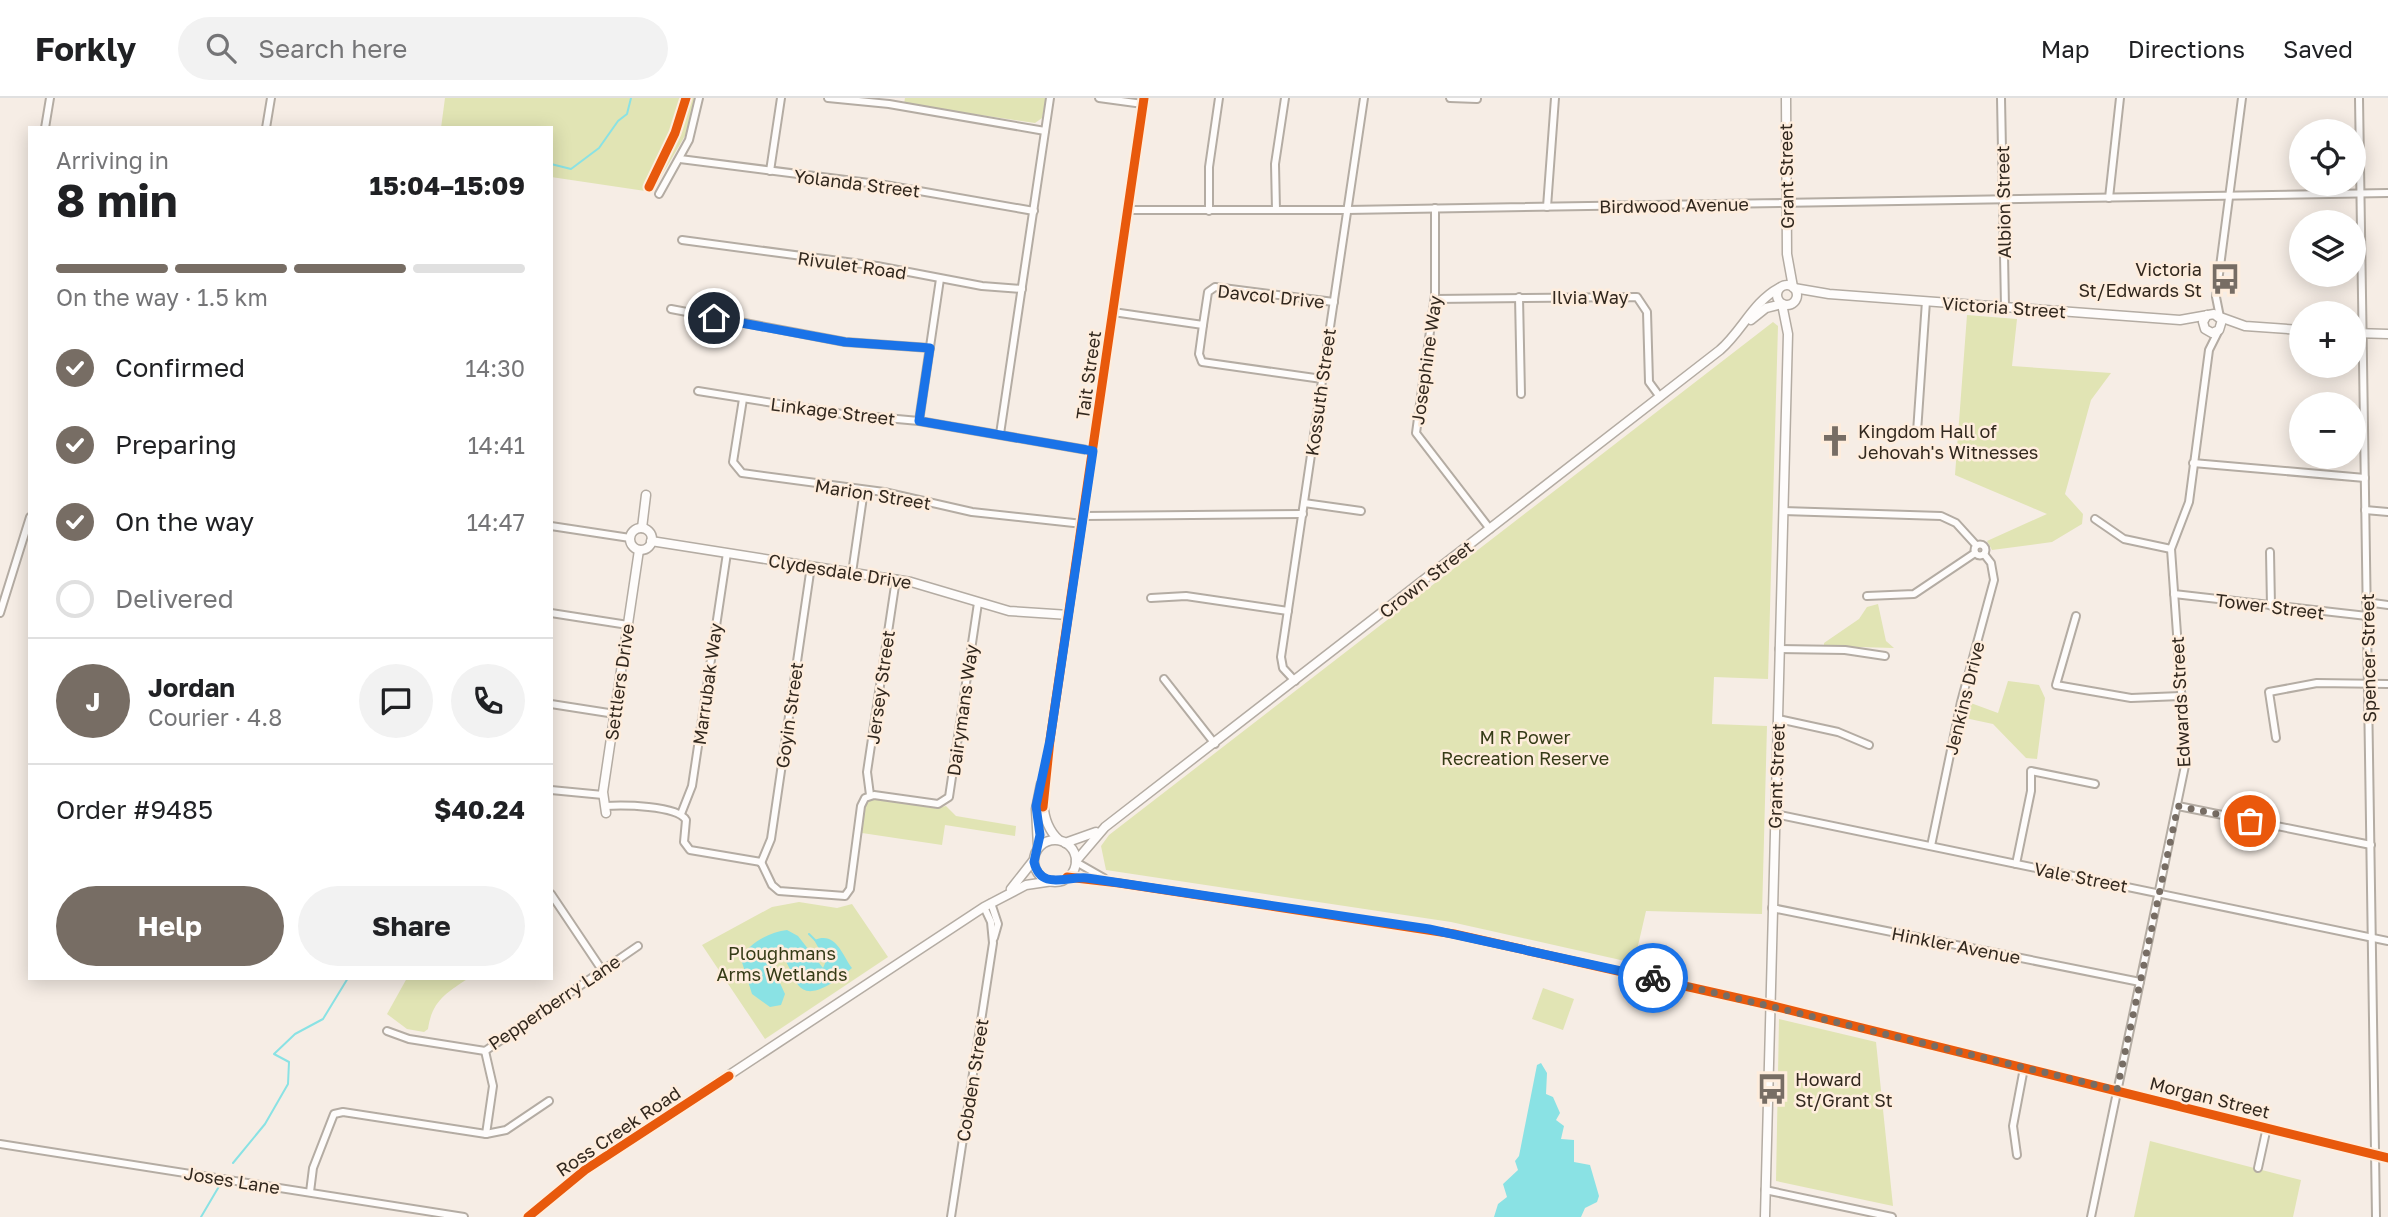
<!DOCTYPE html>
<meta charset="utf-8">
<style>
:root{--surface:#fff;--page:#f2f2f2;--text:#202124;--muted:#757577;--line:#e0e0e0;--accent:#776d64}
body{margin:0;font-family:"Golos Text",sans-serif;background:var(--page);color:var(--text);height:100vh;display:flex;flex-direction:column;font-size:26px;white-space:nowrap}
*{box-sizing:border-box;margin:0}
p{font-size:23px;color:var(--muted)}
.icon{flex:none;width:38px;height:38px;fill:none;stroke:currentColor;stroke-width:2;stroke-linecap:round;stroke-linejoin:round}
.map{position:relative;flex:1;overflow:hidden}
.sheet{position:absolute;left:28px;top:28px;width:525px;height:854px;display:flex;flex-direction:column;background:var(--surface);border-radius:0px;box-shadow:0 4px 18px #0003}
.sheet>*{flex:none}
.buttons{position:absolute;left:2289px;top:21px;display:grid;gap:14px}
.buttons a{display:grid;place-items:center;width:77px;height:77px;border-radius:50%;background:var(--surface);box-shadow:0 4px 18px #0003;font-size:35px}
.pin{position:absolute;display:grid;place-items:center;width:60px;height:60px;color:#fff;margin:-30px;border:4px solid #fff;border-radius:50%;box-shadow:0 2px 7px #0007}
.courier{position:absolute;display:grid;place-items:center;width:70px;height:70px;margin:-35px;border:5px solid #1a73e8;border-radius:50%;background:#fff;color:#222;box-shadow:0 2px 9px #0007}
.headline em{font-style:normal;font-weight:700}
.headline div{display:flex;flex-direction:column-reverse}
.headline{display:flex;align-items:center;justify-content:space-between;height:119px;padding:0 28px}
h1{font-size:46px;font-weight:700;line-height:52px}
.bar{display:grid;grid-template-columns:repeat(4,1fr);gap:10px 7px;align-content:center;height:84px;padding:0 28px}
.bar i{height:9px;border-radius:5px;background:var(--line)}
.bar .on{background:var(--accent)}
.bar p{grid-column:span 4}
.line{display:flex;align-items:center;gap:18px;padding:0 28px;border-top:2px solid var(--line)}
.line div{flex:1}
.round{display:grid;place-items:center;flex:none;width:74px;height:74px;border-radius:37px;background:var(--page)}
ol{padding:0 28px;list-style:none}
li{display:flex;align-items:center;gap:21px;height:77px}
li p{margin-inline-start:auto}
li .icon{padding:7px;border-radius:50%;background:var(--accent);color:#fff;stroke-width:4}
li:last-child{color:var(--muted)}
li i{width:38px;height:38px;border:4px solid var(--line);border-radius:50%}
.action{display:flex;gap:14px;margin-top:auto;padding:14px 28px}
.action a{flex:1;height:80px;border-radius:42px;background:var(--accent);color:#fff;font-size:28px;font-weight:700;line-height:80px;text-align:center}
.action a+a{background:var(--page);color:var(--text)}
header{display:flex;align-items:center;gap:42px;box-sizing:border-box;height:98px;padding:0 35px;background:var(--surface);border-bottom:2px solid var(--line)}
header strong{font-size:33px}
nav{display:flex;gap:38px;margin-inline-start:auto;font-size:24px}
.search{width:490px;height:63px;background:var(--page);display:flex;align-items:center;gap:18px;box-sizing:border-box;padding:0 24px;border-radius:38px;color:var(--muted);font-size:26px}
.map>svg:first-child{display:block}
.green{fill:#e1e4b4}
.water{fill:#8ae2e4}
.lines{fill:none;stroke-linecap:round;stroke-linejoin:round}
.stream{stroke:#8ae2e4;stroke-width:2}
.minor-casing{stroke:#b4aca3;stroke-width:10}
.tertiary-casing{stroke:#b4aca3;stroke-width:11}
.minor{stroke:#fefcfb;stroke-width:6}
.tertiary{stroke:#fefcfb;stroke-width:8}
.cycleway-casing{stroke:#feeddd;stroke-width:13}
.cycleway{stroke:#e8590c;stroke-width:9}
.done{stroke:#776d64;stroke-width:7;stroke-dasharray:0 12.6}
.route{stroke:#1a73e8;stroke-width:9}
.labels{text-anchor:middle;dominant-baseline:central;stroke-width:5;stroke-linejoin:round;paint-order:stroke}
.street-label{font-size:18px;fill:#32281e;stroke:#feeddd}
.poi-label{font-size:18px;fill:#32281e;stroke:#feeddd;text-anchor:start}
.park-label{font-size:18px;fill:#353b16;stroke:#feeddd}
</style>
<header>
<strong>Forkly</strong>
<div class="search"><svg class="icon" aria-label="search" viewBox="0 0 24 24"><circle cx="10" cy="10" r="6"/><path d="M15 15l6 6"/></svg>Search here</div>
<nav><a>Map</a><a>Directions</a><a>Saved</a></nav>
</header>
<div class="map">
<svg width="2388" height="1119" viewBox="0 0 2388 1119">
<rect width="100%" height="100%" fill="#f6ede5"/>
<g class="green">
<path d="M 445,0 L 695,0 L 689,31 L 652,94 L 551,79 L 551,30 L 441,30 Z"/>
<path d="M 905,0 L 1046,0 L 1042,20 L 1035,25 L 904,6 Z"/>
<path d="M 1967,217 L 2017,221 L 2012,268 L 2111,275 L 2091,302 L 2065,396 L 2083,416 L 2082,426 L 2052,444 L 1992,452 L 1987,443 L 2047,416 L 1955,377 Z"/>
<path d="M 1773,224 L 1778,228 L 1768,581 L 1714,579 L 1712,626 L 1767,628 L 1762,816 L 1646,813 L 1634,865 L 1451,824 L 1106,772 L 1101,748 L 1109,737 Z"/>
<path d="M 1878,506 L 1886,543 L 1894,550 L 1824,548 L 1824,545 L 1859,521 L 1867,509 Z"/>
<path d="M 2008,583 L 2039,587 L 2045,600 L 2037,661 L 2026,660 L 1993,626 L 1965,620 L 1968,604 L 1998,615 Z"/>
<path d="M 872,701 L 937,710 L 946,708 L 956,718 L 1016,728 L 1015,738 L 945,727 L 942,747 L 862,735 L 865,707 Z"/>
<path d="M 799,804 L 837,810 L 852,806 L 888,859 L 765,941 L 702,847 L 772,809 Z"/>
<path d="M 407,880 L 469,880 C 446,895 432,903 428,931 L 424,934 L 407,931 L 387,916 Z"/>
<path d="M 1543,890 L 1574,901 L 1563,932 L 1532,921 Z"/>
<path d="M 1779,921 L 1876,944 L 1893,1108 L 1776,1083 Z"/>
<path d="M 2150,1043 L 2301,1082 L 2293,1119 L 2134,1119 Z"/>
</g>
<g class="water">
<path d="M 787,832 L 798,838 L 823,870 L 826,863 L 814,842 C 836,833 841,855 852,870 C 781,929 803,857 771,853 L 769,861 L 785,896 L 781,907 L 770,909 L 752,896 L 741,861 C 748,845 770,834 787,832 Z"/>
<path d="M 1541,965 L 1547,975 L 1546,996 L 1553,999 L 1560,1015 L 1556,1022 L 1564,1028 L 1561,1041 L 1574,1042 L 1574,1064 L 1590,1067 L 1599,1098 L 1597,1104 L 1585,1110 L 1581,1119 L 1494,1119 L 1498,1106 L 1507,1099 L 1503,1086 L 1518,1072 L 1515,1063 L 1519,1058 L 1537,967 Z"/>
</g>
<g class="lines">
<g class="stream">
<path d="M 551,66 L 571,71 L 599,50 L 618,23 L 627,16 L 631,0"/>
<path d="M 809,836 L 815,842"/>
<path d="M 233,1065 L 265,1026 L 288,986 L 289,964 L 274,956 L 295,936 L 323,921 L 348,880"/>
<path d="M 201,1119 L 221,1085"/>
</g>
<defs>
<g id="minor">
<path d="M 828,0 L 889,6 L 1045,33"/>
<path d="M 1099,0 L 1143,6"/>
<path d="M 1450,0 L 1477,1"/>
<path d="M 2001,0 L 2005,209"/>
<path d="M 2359,0 L 2376,1119"/>
<path d="M 45,30 L 50,0"/>
<path d="M 266,30 L 271,0"/>
<path d="M 680,61 L 885,87 L 1034,113"/>
<path d="M 770,73 L 781,0"/>
<path d="M 659,96 L 689,42 L 699,0"/>
<path d="M 2109,100 L 2120,0"/>
<path d="M 1547,109 L 1555,0"/>
<path d="M 1435,110 L 1435,197 L 1416,335 L 1490,431"/>
<path d="M 1128,112 L 1347,112 L 2388,95"/>
<path d="M 1276,112 L 1275,66 L 1285,0"/>
<path d="M 1209,113 L 1209,69 L 1219,0"/>
<path d="M 682,142 L 877,168 L 982,188 L 1022,191"/>
<path d="M 1519,199 L 1521,296"/>
<path d="M 1435,201 L 1637,199 L 1647,214 L 1649,284 L 1660,299"/>
<path d="M 671,211 L 845,244 L 930,250"/>
<path d="M 1113,214 L 1203,227 L 1208,194 L 1215,189 L 1334,204"/>
<path d="M 2220,219 L 2216,199 L 2242,0"/>
<path d="M 1203,227 L 1199,256 L 1202,264 L 1322,281"/>
<path d="M 698,293 L 842,316 L 919,323 L 1093,353"/>
<path d="M 743,301 L 733,364 L 742,375 L 884,394 L 972,414 L 1083,426"/>
<path d="M 919,323 L 940,181"/>
<path d="M 1907,333 L 1926,334"/>
<path d="M 1917,334 L 1926,203"/>
<path d="M 1000,336 L 1050,0"/>
<path d="M 2193,365 L 2365,380"/>
<path d="M 1304,405 L 1361,413"/>
<path d="M 2365,412 L 2388,414"/>
<path d="M 1783,413 L 1941,418 L 1956,425 L 1976,447"/>
<path d="M 1084,418 L 1303,416"/>
<path d="M 2095,421 L 2124,441 L 2171,451"/>
<path d="M 551,428 L 630,440"/>
<circle cx="1980" cy="452" r="5.5"/>
<path d="M 2270,454 L 2271,508"/>
<path d="M 852,475 L 864,392"/>
<path d="M 2174,496 L 2367,518"/>
<path d="M 1867,498 L 1914,496 L 1975,455"/>
<path d="M 1151,500 L 1186,498 L 1288,513"/>
<path d="M 2366,504 L 2388,507"/>
<path d="M 0,515 L 30,419"/>
<path d="M 551,515 L 628,527"/>
<path d="M 2076,518 L 2056,587 L 2131,600 L 2181,598"/>
<path d="M 1779,551 L 1845,552 L 1885,558"/>
<path d="M 1164,581 L 1215,646"/>
<path d="M 1295,583 L 1283,570 L 1281,559 L 1364,0"/>
<path d="M 551,606 L 615,616"/>
<path d="M 1778,621 L 1838,634 L 1869,647"/>
<path d="M 2276,640 L 2269,594 L 2317,585 L 2388,586"/>
<path d="M 551,692 L 603,697"/>
<path d="M 870,697 L 867,674 L 896,481"/>
<path d="M 605,708 C 622,707 677,707 686,722 L 684,744 L 690,752 L 761,764 L 772,787 L 779,793 L 845,798 L 850,791 L 861,708 L 865,700 L 874,697 L 938,706 L 949,699 L 978,505"/>
<path d="M 2178,708 L 2371,747"/>
<path d="M 681,716 L 692,688 L 727,455"/>
<path d="M 1775,716 L 2388,843"/>
<path d="M 1931,748 L 1961,604 L 1994,482 L 1991,465 L 1984,456"/>
<path d="M 1076,764 L 1104,780"/>
<path d="M 761,765 L 771,741 L 811,468"/>
<path d="M 2016,766 L 2031,693 L 2031,673 L 2095,686"/>
<path d="M 1067,779 L 1119,785 L 1454,836 L 1769,907 L 2388,1060"/>
<path d="M 551,796 L 602,872"/>
<path d="M 991,805 L 998,826 L 994,840"/>
<path d="M 1772,810 L 2140,884"/>
<path d="M 387,933 L 409,941 L 485,953 L 638,848"/>
<path d="M 485,953 L 493,988 L 486,1036"/>
<path d="M 0,1046 L 464,1119"/>
<path d="M 2017,1057 L 2013,1028 L 2024,970"/>
<path d="M 2258,1070 L 2267,1029"/>
<path d="M 1765,1092 L 1892,1119"/>
<path d="M 310,1094 L 313,1070 L 334,1016 L 343,1014 L 486,1036 L 506,1032 L 549,1003"/>
<path d="M 951,1119 L 993,845 L 991,824 L 984,809"/>
<path d="M 2091,1119 L 2186,663 L 2171,451 L 2189,404 L 2209,252 L 2219,232"/>
</g>
<g id="tertiary">
<path d="M 1786,0 L 1787,156 L 1793,189"/>
<circle cx="1787" cy="197" r="10"/>
<path d="M 1794,190 L 1829,196 L 2180,222 L 2214,216 L 2222,222 L 2219,232 L 2212,235 L 2205,231 L 2203,224 L 2207,217"/>
<path d="M 2220,219 L 2245,228 L 2301,232"/>
<path d="M 1751,222 L 1766,210 L 1782,206"/>
<path d="M 2354,235 L 2388,236"/>
<path d="M 642,430 L 646,397"/>
<circle cx="641" cy="441" r="11"/>
<path d="M 651,443 L 911,484 L 1009,513 L 1069,517"/>
<path d="M 606,715 L 603,694 L 639,452"/>
<path d="M 1059,742 C 1032,718 1047,674 1050,642 L 1144,0"/>
<circle cx="1055" cy="763" r="21"/>
<path d="M 1065,745 L 1096,734"/>
<path d="M 1038,749 L 1036,711 L 1041,686"/>
<path d="M 1076,763 L 1105,729 L 1720,252 C 1742,233 1753,204 1779,190"/>
<path d="M 1011,791 L 1033,763"/>
<path d="M 528,1119 L 585,1072 L 984,809 L 1026,787 L 1053,783"/>
<path d="M 1765,1119 L 1788,236 L 1782,206"/>
</g>
</defs>
<use href="#minor" class="minor-casing"/>
<use href="#tertiary" class="tertiary-casing"/>
<use href="#minor" class="minor"/>
<use href="#tertiary" class="tertiary"/>
<defs>
<g id="cycleway">
<path d="M 649,89 L 675,35 L 686,0"/>
<path d="M 1043,709 L 1050,642 L 1144,0"/>
<path d="M 1067,779 L 1119,785 L 1454,836 L 1769,907 L 2388,1060"/>
<path d="M 528,1119 L 585,1072 L 729,978"/>
</g>
</defs>
<use href="#cycleway" class="cycleway-casing"/>
<use href="#cycleway" class="cycleway"/>
</g>
<g class="lines">
<path class="done" d="M 1653,880 L 2117,992 L 2178,708 L 2250,723"/>
<path class="route" d="M 714,220 L 845,244 L 930,250 L 919,323 L 1093,353 L 1050,642 L 1036,708 L 1040,737 L 1034,764 C 1041,793 1066,778 1087,780 L 1429,831 L 1653,880"/>
</g>
<defs>
<symbol id="bus-bare" viewBox="-9 -9 18 18"><path d="M-5-6H5V4H4V6H2V4H-2V6H-4V4H-5ZM-3.5-4V0h7V-4ZM-3.5 1.2v1.5H-2V1.2ZM2 1.2v1.5H3.5V1.2Z" fill="#776d64" stroke="#feeddd" stroke-width="2.5" paint-order="stroke"/></symbol>
<symbol id="church-bare" viewBox="-9 -9 18 18"><path d="M-1.2-6h2.4v3.5h3.3v2.4h-3.3V6h-2.4V-.1h-3.3v-2.4h3.3Z" fill="#776d64" stroke="#feeddd" stroke-width="2.5" paint-order="stroke"/></symbol>
</defs>
<g fill-rule="evenodd">
<use href="#bus-bare" x="2203" y="159" width="44" height="44"/>
<use href="#church-bare" x="1813" y="321" width="44" height="44"/>
<use href="#bus-bare" x="1750" y="969" width="44" height="44"/>
</g>
<g class="labels">
<g class="street-label">
<text transform="translate(1786 78) rotate(-91)">Grant Street</text>
<text transform="translate(857 85) rotate(7)">Yolanda Street</text>
<text transform="translate(2003 104) rotate(-91)">Albion Street</text>
<text transform="translate(1674 107) rotate(-1)">Birdwood Avenue</text>
<text transform="translate(852 167) rotate(8)">Rivulet Road</text>
<text transform="translate(1271 198) rotate(6)">Davcol Drive</text>
<text x="1590" y="199">Ilvia Way</text>
<text transform="translate(2004 209) rotate(4)">Victoria Street</text>
<text transform="translate(1426 262) rotate(-82)">Josephine Way</text>
<text transform="translate(1088 277) rotate(-82)">Tait Street</text>
<text transform="translate(1320 294) rotate(-82)">Kossuth Street</text>
<text transform="translate(833 313) rotate(7)">Linkage Street</text>
<text transform="translate(873 396) rotate(9)">Marion Street</text>
<text transform="translate(840 473) rotate(9)">Clydesdale Drive</text>
<text transform="translate(1426 481) rotate(-38)">Crown Street</text>
<text transform="translate(2270 508) rotate(7)">Tower Street</text>
<text transform="translate(2368 560) rotate(-91)">Spencer Street</text>
<text transform="translate(619 584) rotate(-82)">Settlers Drive</text>
<text transform="translate(707 586) rotate(-82)">Marrubak Way</text>
<text transform="translate(880 589) rotate(-82)">Jersey Street</text>
<text transform="translate(1964 600) rotate(-76)">Jenkins Drive</text>
<text transform="translate(2180 604) rotate(-93)">Edwards Street</text>
<text transform="translate(962 612) rotate(-82)">Dairymans Way</text>
<text transform="translate(789 617) rotate(-82)">Goyin Street</text>
<text transform="translate(1776 678) rotate(-88)">Grant Street</text>
<text transform="translate(2081 779) rotate(11)">Vale Street</text>
<text transform="translate(1956 847) rotate(11)">Hinkler Avenue</text>
<text transform="translate(554 904) rotate(-34)">Pepperberry Lane</text>
<text transform="translate(972 982) rotate(-81)">Cobden Street</text>
<text transform="translate(2210 999) rotate(14)">Morgan Street</text>
<text transform="translate(618 1033) rotate(-34)">Ross Creek Road</text>
<text transform="translate(232 1082) rotate(9)">Joses Lane</text>
</g>
<g class="poi-label">
<text x="2202" y="171" text-anchor="end">Victoria<tspan x="2202" dy="21">St/Edwards St</tspan></text>
<text x="1858" y="333">Kingdom Hall of<tspan x="1858" dy="21">Jehovah's Witnesses</tspan></text>
<text x="1795" y="981">Howard<tspan x="1795" dy="21">St/Grant St</tspan></text>
</g>
<g class="park-label">
<text x="1525" y="639">M R Power<tspan x="1525" dy="21">Recreation Reserve</tspan></text>
<text x="782" y="855">Ploughmans<tspan x="782" dy="21">Arms Wetlands</tspan></text>
</g>
</g>
</svg>
<div class="buttons">
<a><svg class="icon" aria-label="locate" viewBox="0 0 24 24"><circle cx="12" cy="12" r="6"/><path d="M12 2v4M12 18v4M2 12h4M18 12h4"/></svg></a>
<a><svg class="icon" aria-label="layers" viewBox="0 0 24 24"><path d="M12 4l9 5-9 5-9-5zM3 14l9 5 9-5"/></svg></a>
<a>+</a>
<a>−</a>
</div>
<div class="pin" style="left:2250px;top:723px;background:#ea580c"><svg class="icon" aria-label="bag" viewBox="0 0 24 24"><path d="M5 8h14l-1 12H6zM9 8a3 3 0 0 1 6 0"/></svg></div>
<div class="pin" style="left:714px;top:220px;background:#1f2937"><svg class="icon" aria-label="home" viewBox="0 0 24 24"><path d="M3 11l9-7 9 7M6 9v11h12V9"/></svg></div>
<div class="courier" style="left:1653px;top:880px"><svg class="icon" aria-label="bike" viewBox="0 0 24 24"><circle cx="6" cy="16" r="4"/><circle cx="18" cy="16" r="4"/><path d="M6 16l4-8h5l3 8M10 8l3 8H6M13 5h3"/></svg></div>
<section class="sheet">
<div class="headline"><div><h1>8 min</h1><p>Arriving in</p></div><em>15:04–15:09</em></div>
<div class="bar"><i class="on"></i><i class="on"></i><i class="on"></i><i></i><p>On the way · 1.5 km</p></div>
<ol>
<li><svg class="icon" aria-label="check" viewBox="0 0 24 24"><path d="M5 12l5 5 9-10"/></svg>Confirmed<p>14:30</p></li>
<li><svg class="icon" aria-label="check" viewBox="0 0 24 24"><path d="M5 12l5 5 9-10"/></svg>Preparing<p>14:41</p></li>
<li><svg class="icon" aria-label="check" viewBox="0 0 24 24"><path d="M5 12l5 5 9-10"/></svg>On the way<p>14:47</p></li>
<li><i></i>Delivered</li>
</ol>
<div class="line" style="height:126px"><b class="round" style="background:var(--accent);color:#fff">J</b><div><b>Jordan</b><p>Courier · 4.8</p></div><a class="round"><svg class="icon" aria-label="chat" viewBox="0 0 24 24"><path d="M4 5h16v11H9l-5 4z"/></svg></a><a class="round"><svg class="icon" aria-label="phone" viewBox="0 0 24 24"><path d="M5 4h4l2 5-3 2q2 4 5 5l2-3 5 2v4C11 20 4 13 5 4z"/></svg></a></div>
<div class="line" style="height:91px"><div>Order #9485</div><b>$40.24</b></div>
<div class="action"><a>Help</a><a>Share</a></div>
</section>
</div>
